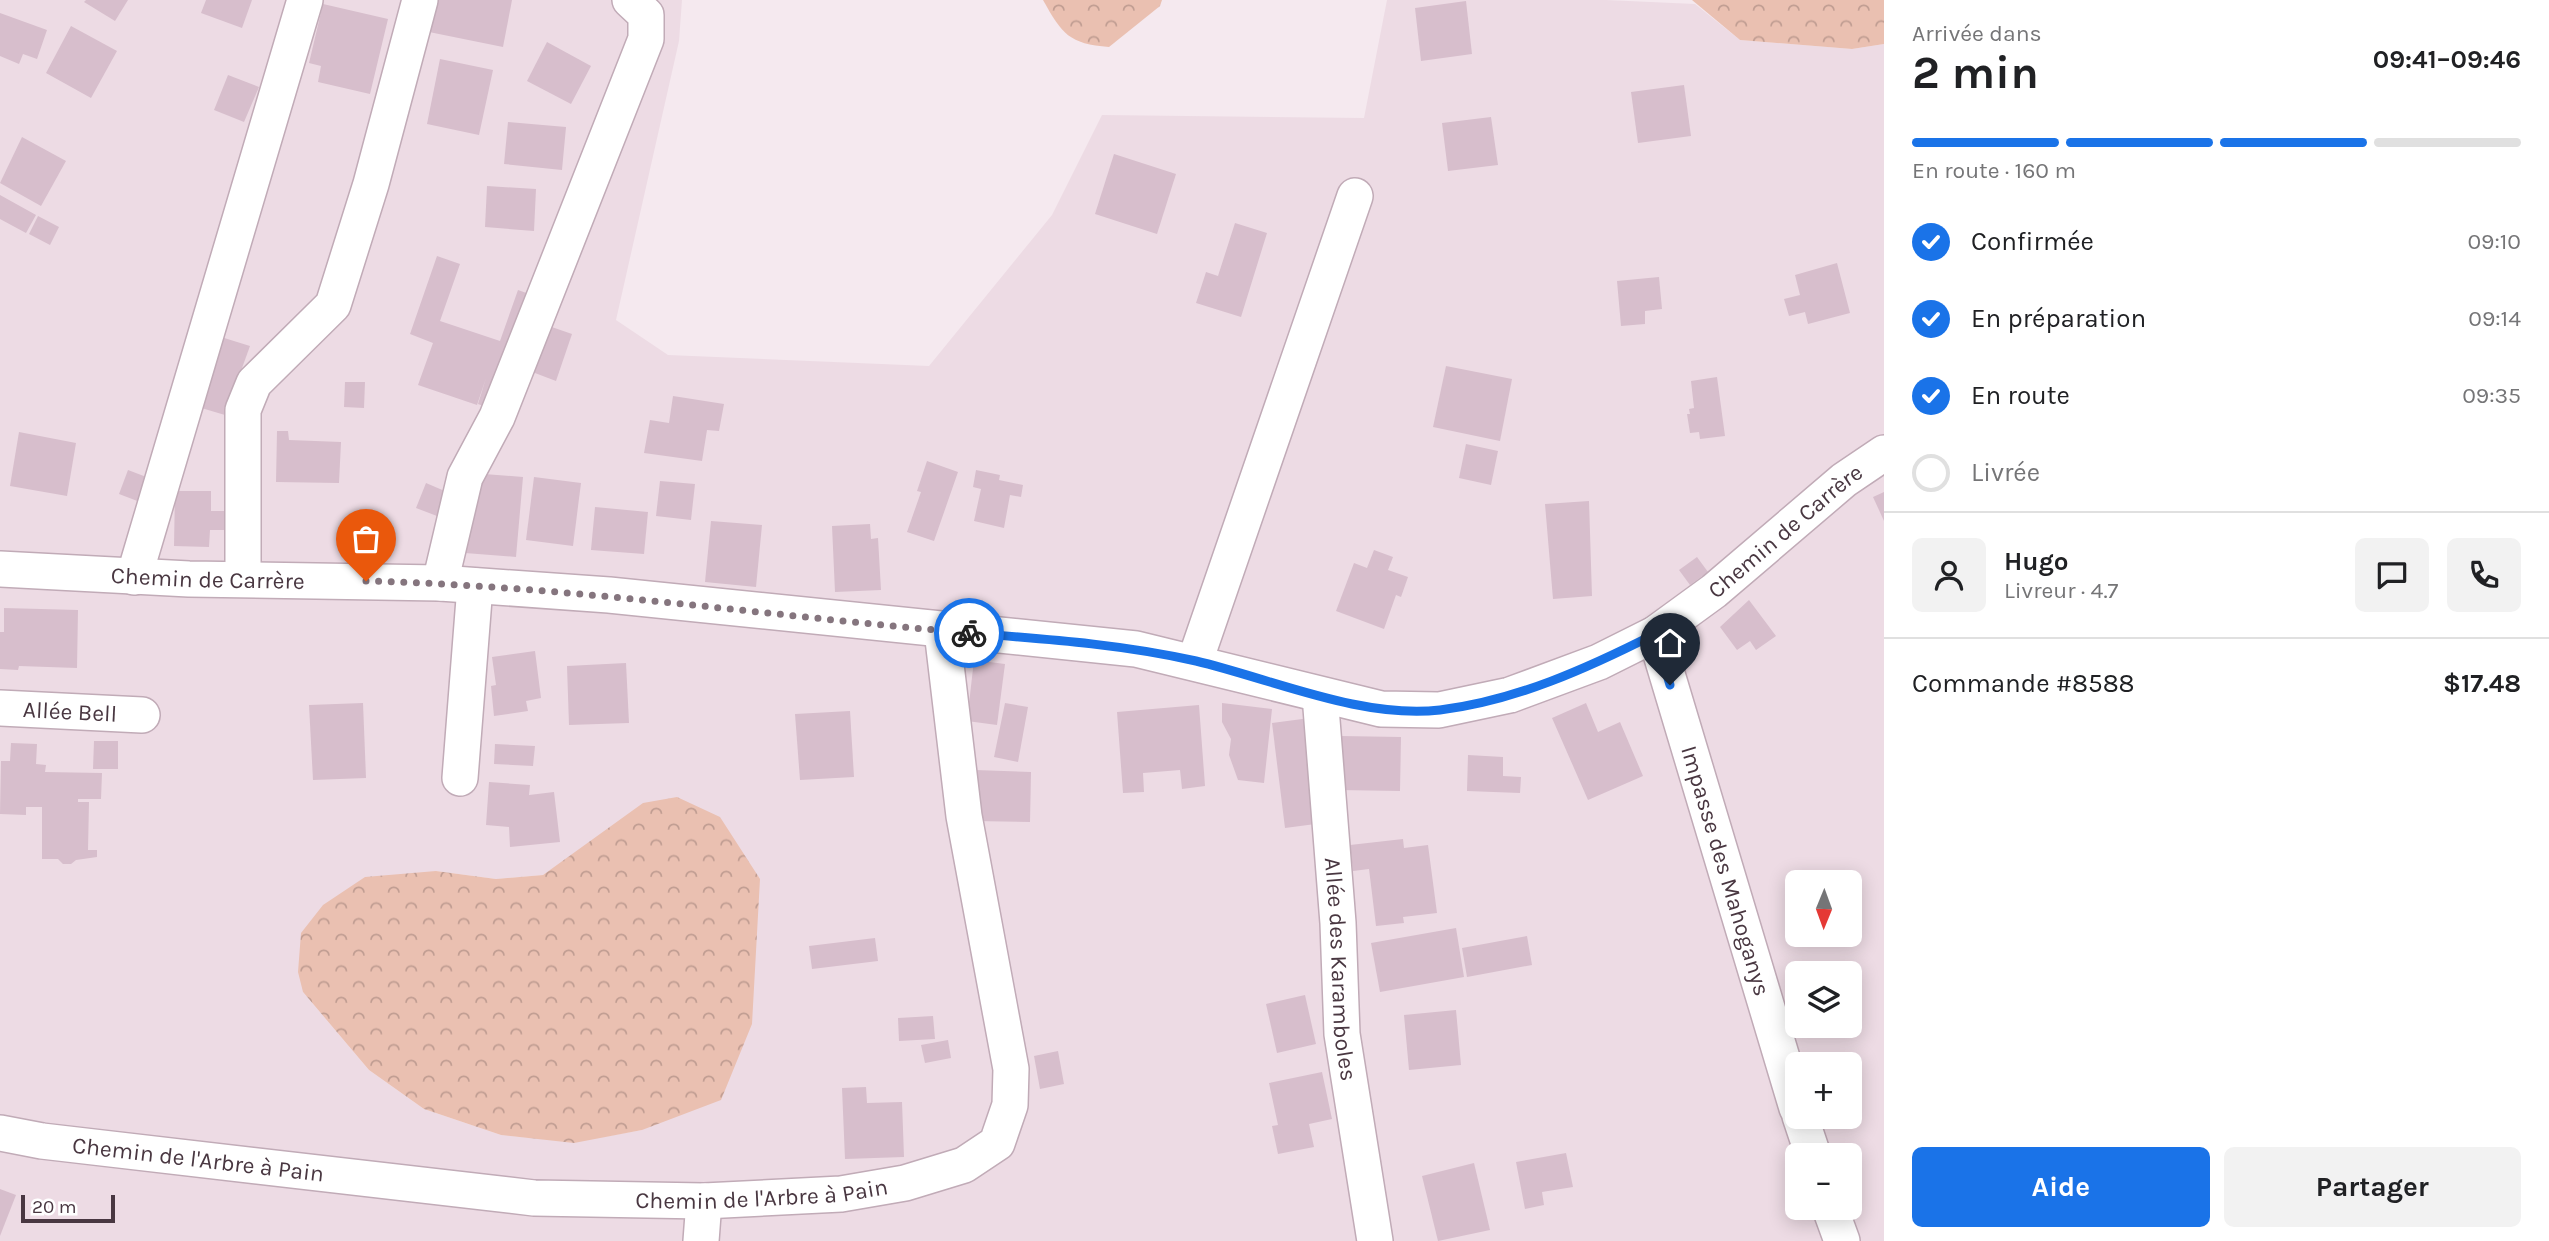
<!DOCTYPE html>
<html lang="fr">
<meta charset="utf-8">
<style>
:root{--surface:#fff;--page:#f2f2f2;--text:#202124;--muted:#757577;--line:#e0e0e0;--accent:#1a73e8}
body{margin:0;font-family:Karla,sans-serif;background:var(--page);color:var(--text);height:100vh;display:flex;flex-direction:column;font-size:26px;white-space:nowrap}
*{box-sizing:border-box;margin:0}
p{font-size:23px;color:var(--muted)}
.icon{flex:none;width:38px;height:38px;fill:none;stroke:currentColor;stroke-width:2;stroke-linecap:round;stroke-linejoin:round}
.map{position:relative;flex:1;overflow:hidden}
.sheet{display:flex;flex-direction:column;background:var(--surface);width:665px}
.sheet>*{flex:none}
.needle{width:46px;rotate:181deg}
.controls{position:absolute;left:1785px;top:870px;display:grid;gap:14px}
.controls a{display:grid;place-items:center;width:77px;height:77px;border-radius:10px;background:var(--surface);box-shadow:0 4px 18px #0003;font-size:35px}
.scale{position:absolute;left:21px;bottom:18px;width:94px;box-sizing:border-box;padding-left:7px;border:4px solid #493741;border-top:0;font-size:19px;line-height:24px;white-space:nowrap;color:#493741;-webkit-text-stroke:5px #fff;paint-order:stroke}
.pin{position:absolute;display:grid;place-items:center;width:60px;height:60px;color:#fff;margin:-72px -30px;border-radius:50% 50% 50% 0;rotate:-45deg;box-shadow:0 0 7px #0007}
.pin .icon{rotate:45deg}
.courier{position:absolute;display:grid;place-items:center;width:70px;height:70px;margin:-35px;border:5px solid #1a73e8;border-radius:50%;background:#fff;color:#222;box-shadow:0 2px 9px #0007}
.summary em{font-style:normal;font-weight:700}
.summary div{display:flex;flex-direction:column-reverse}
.summary{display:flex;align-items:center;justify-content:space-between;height:119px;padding:0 28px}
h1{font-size:46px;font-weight:700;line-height:52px}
.bar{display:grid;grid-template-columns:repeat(4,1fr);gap:10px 7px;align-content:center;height:84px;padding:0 28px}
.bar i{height:9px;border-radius:5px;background:var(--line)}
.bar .on{background:var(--accent)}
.bar p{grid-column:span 4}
.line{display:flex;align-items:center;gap:18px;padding:0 28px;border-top:2px solid var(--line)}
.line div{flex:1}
.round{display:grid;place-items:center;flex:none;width:74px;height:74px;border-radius:10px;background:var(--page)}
ol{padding:0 28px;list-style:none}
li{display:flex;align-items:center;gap:21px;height:77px}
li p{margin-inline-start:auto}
li .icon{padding:7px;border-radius:50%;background:var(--accent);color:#fff;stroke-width:4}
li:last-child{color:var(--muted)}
li i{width:38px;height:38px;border:4px solid var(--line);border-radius:50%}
.cta{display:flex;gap:14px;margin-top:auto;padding:14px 28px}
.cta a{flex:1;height:80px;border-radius:10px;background:var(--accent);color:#fff;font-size:28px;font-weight:700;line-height:80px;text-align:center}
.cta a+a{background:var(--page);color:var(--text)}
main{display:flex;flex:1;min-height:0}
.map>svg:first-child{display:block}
.residential{fill:#eddbe4;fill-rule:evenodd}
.forest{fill:url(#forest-crowns)}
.building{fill:#d7becc}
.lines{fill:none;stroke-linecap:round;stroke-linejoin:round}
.minor-casing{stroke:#c1abb7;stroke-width:38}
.minor{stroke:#fff;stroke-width:35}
.done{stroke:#85757e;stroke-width:7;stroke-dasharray:0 12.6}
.route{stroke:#1a73e8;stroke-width:9}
.labels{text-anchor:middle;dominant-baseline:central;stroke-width:6;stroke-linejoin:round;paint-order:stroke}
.street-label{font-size:23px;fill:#493741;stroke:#fff}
</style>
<main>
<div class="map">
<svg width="1884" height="1241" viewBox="0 0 1884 1241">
<defs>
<pattern id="forest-crowns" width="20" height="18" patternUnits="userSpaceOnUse" patternTransform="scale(1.75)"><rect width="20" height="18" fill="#eac0b1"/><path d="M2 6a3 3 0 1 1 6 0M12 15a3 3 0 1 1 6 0" fill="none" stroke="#c09d92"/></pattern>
</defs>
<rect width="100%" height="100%" fill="#f5e9ef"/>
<path class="residential" d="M 0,0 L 682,0 L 679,41 L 616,320 L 668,355 L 929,366 L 1052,215 L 1102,115 L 1364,118 L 1387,0 L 1606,0 L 1695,4 L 1740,40 L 1852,49 L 1884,44 L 1884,1241 L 0,1241 ZM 586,847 L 642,1130 L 574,1142 L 501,1135 L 424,1109 L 369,1070 L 303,992 L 436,871 L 496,879 L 543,875 ZM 1797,882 L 1850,882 L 1850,934 L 1797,934 ZM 1797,973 L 1850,973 L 1850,1026 L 1797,1026 ZM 1797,1064 L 1850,1064 L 1850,1116 L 1797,1116 ZM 1797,1155 L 1850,1155 L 1850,1208 L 1797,1208 Z"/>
<g class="forest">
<path d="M 1043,0 L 1162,0 L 1160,6 L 1109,47 C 1069,44 1062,34 1043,0 Z"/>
<path d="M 1692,0 L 1884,0 L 1884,44 L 1852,49 L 1740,40 Z"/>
<path d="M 677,797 L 720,817 L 760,879 L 752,1024 L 721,1100 L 642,1130 L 574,1143 L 501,1135 L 424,1109 L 369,1070 L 303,992 L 298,972 L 301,933 L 323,905 L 365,877 L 436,871 L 496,879 L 543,875 L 643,803 Z"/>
</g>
<g class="building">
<path d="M 86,0 L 128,0 L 115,21 L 84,2 Z"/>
<path d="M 206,0 L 252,0 L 242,28 L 201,13 Z"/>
<path d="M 436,0 L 512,0 L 503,47 L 429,32 Z"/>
<path d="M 1466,1 L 1472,54 L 1421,61 L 1415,8 Z"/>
<path d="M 323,4 L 388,19 L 370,94 L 318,82 L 321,66 L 309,63 Z"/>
<path d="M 0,13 L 47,30 L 37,59 L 23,54 L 19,64 L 0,56 Z"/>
<path d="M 71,26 L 117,51 L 91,98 L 46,73 Z"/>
<path d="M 547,42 L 591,66 L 571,104 L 527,81 Z"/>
<path d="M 440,59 L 493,70 L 479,135 L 427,124 Z"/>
<path d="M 228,75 L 259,87 L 244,122 L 214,110 Z"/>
<path d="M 1684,85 L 1691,136 L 1638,143 L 1631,92 Z"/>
<path d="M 1491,117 L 1498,165 L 1448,171 L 1442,123 Z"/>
<path d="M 508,122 L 566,127 L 562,170 L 504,164 Z"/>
<path d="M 22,137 L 66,161 L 41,206 L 0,183 Z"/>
<path d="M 1114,154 L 1176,174 L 1157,234 L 1095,214 Z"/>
<path d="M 487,186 L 536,189 L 534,231 L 485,227 Z"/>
<path d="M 0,195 L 36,215 L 26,233 L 0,219 Z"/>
<path d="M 38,216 L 59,227 L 50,245 L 29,234 Z"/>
<path d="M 1235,223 L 1267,233 L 1241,317 L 1196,303 L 1206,272 L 1218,276 Z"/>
<path d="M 437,256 L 460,264 L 440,321 L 500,341 L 518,290 L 532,295 L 492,409 L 478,404 L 486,378 L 477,405 L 418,385 L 433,343 L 410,334 Z"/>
<path d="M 1837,263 L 1850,313 L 1808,324 L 1805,312 L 1789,316 L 1784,299 L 1800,295 L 1795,275 Z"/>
<path d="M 1659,277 L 1662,309 L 1645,311 L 1645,324 L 1621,326 L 1617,281 Z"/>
<path d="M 543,324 L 572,334 L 556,381 L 527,370 Z"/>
<path d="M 221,337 L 250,346 L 225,415 L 198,407 Z"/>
<path d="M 1446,366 L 1512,379 L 1500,441 L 1433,427 Z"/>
<path d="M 1717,377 L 1725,436 L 1700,439 L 1699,432 L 1690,433 L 1687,414 L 1690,414 L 1689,409 L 1694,408 L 1691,381 Z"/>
<path d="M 345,382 L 365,382 L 364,408 L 344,407 Z"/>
<path d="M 673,396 L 724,404 L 719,431 L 707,430 L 702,461 L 644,453 L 650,420 L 669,423 Z"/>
<path d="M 277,431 L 288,431 L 289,440 L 341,442 L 339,483 L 276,482 Z"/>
<path d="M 19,432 L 76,443 L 67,496 L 10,486 Z"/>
<path d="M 1466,444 L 1498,451 L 1491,485 L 1459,478 Z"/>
<path d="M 927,461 L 958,472 L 934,541 L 907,532 L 921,492 L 917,491 Z"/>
<path d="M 128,470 L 149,478 L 140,502 L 119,494 Z"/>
<path d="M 976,470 L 1000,475 L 999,480 L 1023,485 L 1021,497 L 1010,495 L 1004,528 L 974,521 L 981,489 L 973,487 Z"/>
<path d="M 471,473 L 523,477 L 516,557 L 465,553 Z"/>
<path d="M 534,477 L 581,483 L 573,546 L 526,540 Z"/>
<path d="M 660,481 L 695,484 L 691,520 L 656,516 Z"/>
<path d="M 426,483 L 447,492 L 437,516 L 416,508 Z"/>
<path d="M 175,491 L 211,491 L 211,511 L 226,511 L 225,530 L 210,530 L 209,547 L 174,546 Z"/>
<path d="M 1884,492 L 1884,521 L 1873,497 Z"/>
<path d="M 1589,501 L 1592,596 L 1553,599 L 1545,504 Z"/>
<path d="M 595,507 L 648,512 L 644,554 L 591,550 Z"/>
<path d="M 711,521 L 762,525 L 756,587 L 705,582 Z"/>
<path d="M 870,524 L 871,539 L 878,538 L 881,590 L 835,592 L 832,526 Z"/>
<path d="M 1374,550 L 1393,557 L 1388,570 L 1408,577 L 1401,597 L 1396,595 L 1384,629 L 1336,611 L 1354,563 L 1367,568 Z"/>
<path d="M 1697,557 L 1708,572 L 1690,585 L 1679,570 Z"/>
<path d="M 1749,600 L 1776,636 L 1756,650 L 1750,641 L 1737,650 L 1720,627 Z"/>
<path d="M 4,608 L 78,610 L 77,668 L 19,666 L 18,670 L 0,669 L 0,632 L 4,632 Z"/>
<path d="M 535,651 L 541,698 L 526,701 L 528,711 L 494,716 L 491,686 L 496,685 L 492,657 Z"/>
<path d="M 974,660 L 1005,664 L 997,725 L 967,721 Z"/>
<path d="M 626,663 L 629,723 L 569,725 L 567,666 Z"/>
<path d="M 363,703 L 366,778 L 313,780 L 309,705 Z"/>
<path d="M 1005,703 L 1028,707 L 1018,762 L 994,757 Z"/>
<path d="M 1222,703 L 1272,709 L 1264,783 L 1238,780 L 1229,755 L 1231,739 L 1222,722 Z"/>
<path d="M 1586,703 L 1598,732 L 1620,722 L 1643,776 L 1588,800 L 1552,718 Z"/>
<path d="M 1199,705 L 1205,786 L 1182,789 L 1180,770 L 1143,773 L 1144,792 L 1123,793 L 1117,712 Z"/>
<path d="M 850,711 L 854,777 L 800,780 L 795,714 Z"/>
<path d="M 1310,718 L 1323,823 L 1285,828 L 1272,723 Z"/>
<path d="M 1340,736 L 1401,737 L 1400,791 L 1338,790 Z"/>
<path d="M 94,741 L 118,741 L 118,769 L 93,769 Z"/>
<path d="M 11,743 L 37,744 L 36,764 L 46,765 L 45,772 L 102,773 L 101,799 L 78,799 L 78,802 L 89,802 L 88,850 L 97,850 L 97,857 L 76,860 L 71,864 L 63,864 L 58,859 L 42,859 L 42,807 L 26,807 L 26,815 L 0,814 L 1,761 L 10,761 Z"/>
<path d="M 495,744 L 535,746 L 533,766 L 494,764 Z"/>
<path d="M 1468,755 L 1503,757 L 1503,776 L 1521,777 L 1520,793 L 1467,791 Z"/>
<path d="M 975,770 L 1031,772 L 1030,822 L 973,821 Z"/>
<path d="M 489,782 L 530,785 L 529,795 L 554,792 L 560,842 L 510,847 L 509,827 L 486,825 Z"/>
<path d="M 1403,839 L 1404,848 L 1428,845 L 1437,913 L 1403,917 L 1404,923 L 1376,926 L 1369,869 L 1353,871 L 1350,845 Z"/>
<path d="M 1456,928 L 1464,977 L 1380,992 L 1371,943 Z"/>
<path d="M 1527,936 L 1532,965 L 1467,977 L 1462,948 Z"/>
<path d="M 875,938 L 878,961 L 812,969 L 809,946 Z"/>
<path d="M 1305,995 L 1316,1044 L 1277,1053 L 1266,1004 Z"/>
<path d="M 1456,1010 L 1461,1065 L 1409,1070 L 1404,1015 Z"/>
<path d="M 933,1016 L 935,1039 L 899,1041 L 898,1018 Z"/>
<path d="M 948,1040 L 951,1058 L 925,1063 L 921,1045 Z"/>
<path d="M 1058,1051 L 1064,1084 L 1040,1089 L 1034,1056 Z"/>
<path d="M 1322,1072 L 1332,1119 L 1309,1124 L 1314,1147 L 1278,1154 L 1272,1126 L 1278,1125 L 1269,1083 Z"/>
<path d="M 866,1087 L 867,1103 L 902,1102 L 904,1157 L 845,1159 L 842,1088 Z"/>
<path d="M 1566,1153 L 1573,1187 L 1542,1192 L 1544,1205 L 1525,1209 L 1516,1162 Z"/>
<path d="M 1474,1163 L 1490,1230 L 1438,1241 L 1422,1176 Z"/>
<path d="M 0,1189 L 16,1195 L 0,1236 Z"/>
</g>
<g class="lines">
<defs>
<g id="minor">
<path id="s1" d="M 0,569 L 189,579 L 440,583 L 609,595 L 1136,649 L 1381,709 L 1439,710 L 1510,695 L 1599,662 L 1655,634 L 1714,591 L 1844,480 L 1884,453"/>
<path d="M 134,577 L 305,0"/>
<path d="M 243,579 L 243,410 L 254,383 L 333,305 L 371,184 L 420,0"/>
<path d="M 440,583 L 465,477 L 497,417 L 646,39 L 646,15 L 630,0"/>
<path id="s2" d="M 1655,634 L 1797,1108"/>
<path d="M 1195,661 L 1355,196"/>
<path id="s3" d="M 1320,695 L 1338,923 L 1342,1034 L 1375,1241"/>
<path id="s4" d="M 0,708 L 142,715"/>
<path d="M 460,778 L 475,586"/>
<path d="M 1800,1116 L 1813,1155"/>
<path id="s5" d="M 0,1133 L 42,1141 L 534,1198 L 704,1201 L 841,1194 L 905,1183 L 964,1165 L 997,1143 L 1010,1105 L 1011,1069 L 964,816 L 942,631"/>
<path d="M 1830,1208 L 1842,1241"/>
<path d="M 701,1241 L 704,1201"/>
</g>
</defs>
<use href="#minor" class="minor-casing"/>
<use href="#minor" class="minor"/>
</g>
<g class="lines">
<path class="done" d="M 366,581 C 568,586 768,616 969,633"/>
<path class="route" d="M 969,633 C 1045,639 1121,644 1196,661 C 1272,679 1361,719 1440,710 C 1515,701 1588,668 1655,634 L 1670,685"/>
</g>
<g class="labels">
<g class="street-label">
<text stroke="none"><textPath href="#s1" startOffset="1846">Chemin de Carrère</textPath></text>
<text stroke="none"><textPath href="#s1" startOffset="208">Chemin de Carrère</textPath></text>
<text stroke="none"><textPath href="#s4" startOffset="70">Allée Bell</textPath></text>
<text stroke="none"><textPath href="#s2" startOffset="247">Impasse des Mahoganys</textPath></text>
<text stroke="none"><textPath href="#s3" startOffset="275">Allée des Karamboles</textPath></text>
<text stroke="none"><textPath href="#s5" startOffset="200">Chemin de l'Arbre à Pain</textPath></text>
<text stroke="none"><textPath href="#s5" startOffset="766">Chemin de l'Arbre à Pain</textPath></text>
</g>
</g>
</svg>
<div class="controls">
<a><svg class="needle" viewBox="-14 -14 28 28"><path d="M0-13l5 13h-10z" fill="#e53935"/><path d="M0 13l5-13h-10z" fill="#757577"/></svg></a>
<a><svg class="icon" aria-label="layers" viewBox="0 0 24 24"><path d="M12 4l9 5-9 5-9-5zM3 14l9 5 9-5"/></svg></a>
<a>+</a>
<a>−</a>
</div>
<div class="scale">20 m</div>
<div class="pin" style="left:366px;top:581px;background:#ea580c"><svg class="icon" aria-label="bag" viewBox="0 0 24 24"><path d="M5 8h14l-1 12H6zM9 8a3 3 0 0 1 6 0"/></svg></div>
<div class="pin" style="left:1670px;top:685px;background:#1f2937"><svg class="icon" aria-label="home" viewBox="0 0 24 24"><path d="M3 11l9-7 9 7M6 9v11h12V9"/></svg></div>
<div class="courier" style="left:969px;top:633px"><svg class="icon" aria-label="bike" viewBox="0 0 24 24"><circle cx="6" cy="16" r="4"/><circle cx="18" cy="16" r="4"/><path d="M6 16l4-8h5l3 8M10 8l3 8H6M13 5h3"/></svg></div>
</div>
<section class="sheet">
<div class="summary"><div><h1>2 min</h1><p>Arrivée dans</p></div><em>09:41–09:46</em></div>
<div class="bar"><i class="on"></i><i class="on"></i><i class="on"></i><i></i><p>En route · 160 m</p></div>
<ol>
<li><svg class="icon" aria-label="check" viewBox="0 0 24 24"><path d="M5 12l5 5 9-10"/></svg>Confirmée<p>09:10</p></li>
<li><svg class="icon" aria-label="check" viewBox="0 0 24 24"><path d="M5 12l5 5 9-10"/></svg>En préparation<p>09:14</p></li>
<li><svg class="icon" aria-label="check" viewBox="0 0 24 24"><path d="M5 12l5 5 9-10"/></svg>En route<p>09:35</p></li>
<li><i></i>Livrée</li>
</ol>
<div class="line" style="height:126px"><a class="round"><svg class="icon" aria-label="person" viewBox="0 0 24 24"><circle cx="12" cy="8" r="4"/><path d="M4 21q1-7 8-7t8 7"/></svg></a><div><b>Hugo</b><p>Livreur · 4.7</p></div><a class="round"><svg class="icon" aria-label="chat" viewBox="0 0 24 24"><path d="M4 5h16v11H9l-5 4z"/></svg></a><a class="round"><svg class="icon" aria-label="phone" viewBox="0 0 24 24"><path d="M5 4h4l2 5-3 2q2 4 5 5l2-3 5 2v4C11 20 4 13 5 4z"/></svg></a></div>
<div class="line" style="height:91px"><div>Commande #8588</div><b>$17.48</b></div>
<div class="cta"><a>Aide</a><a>Partager</a></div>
</section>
</main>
